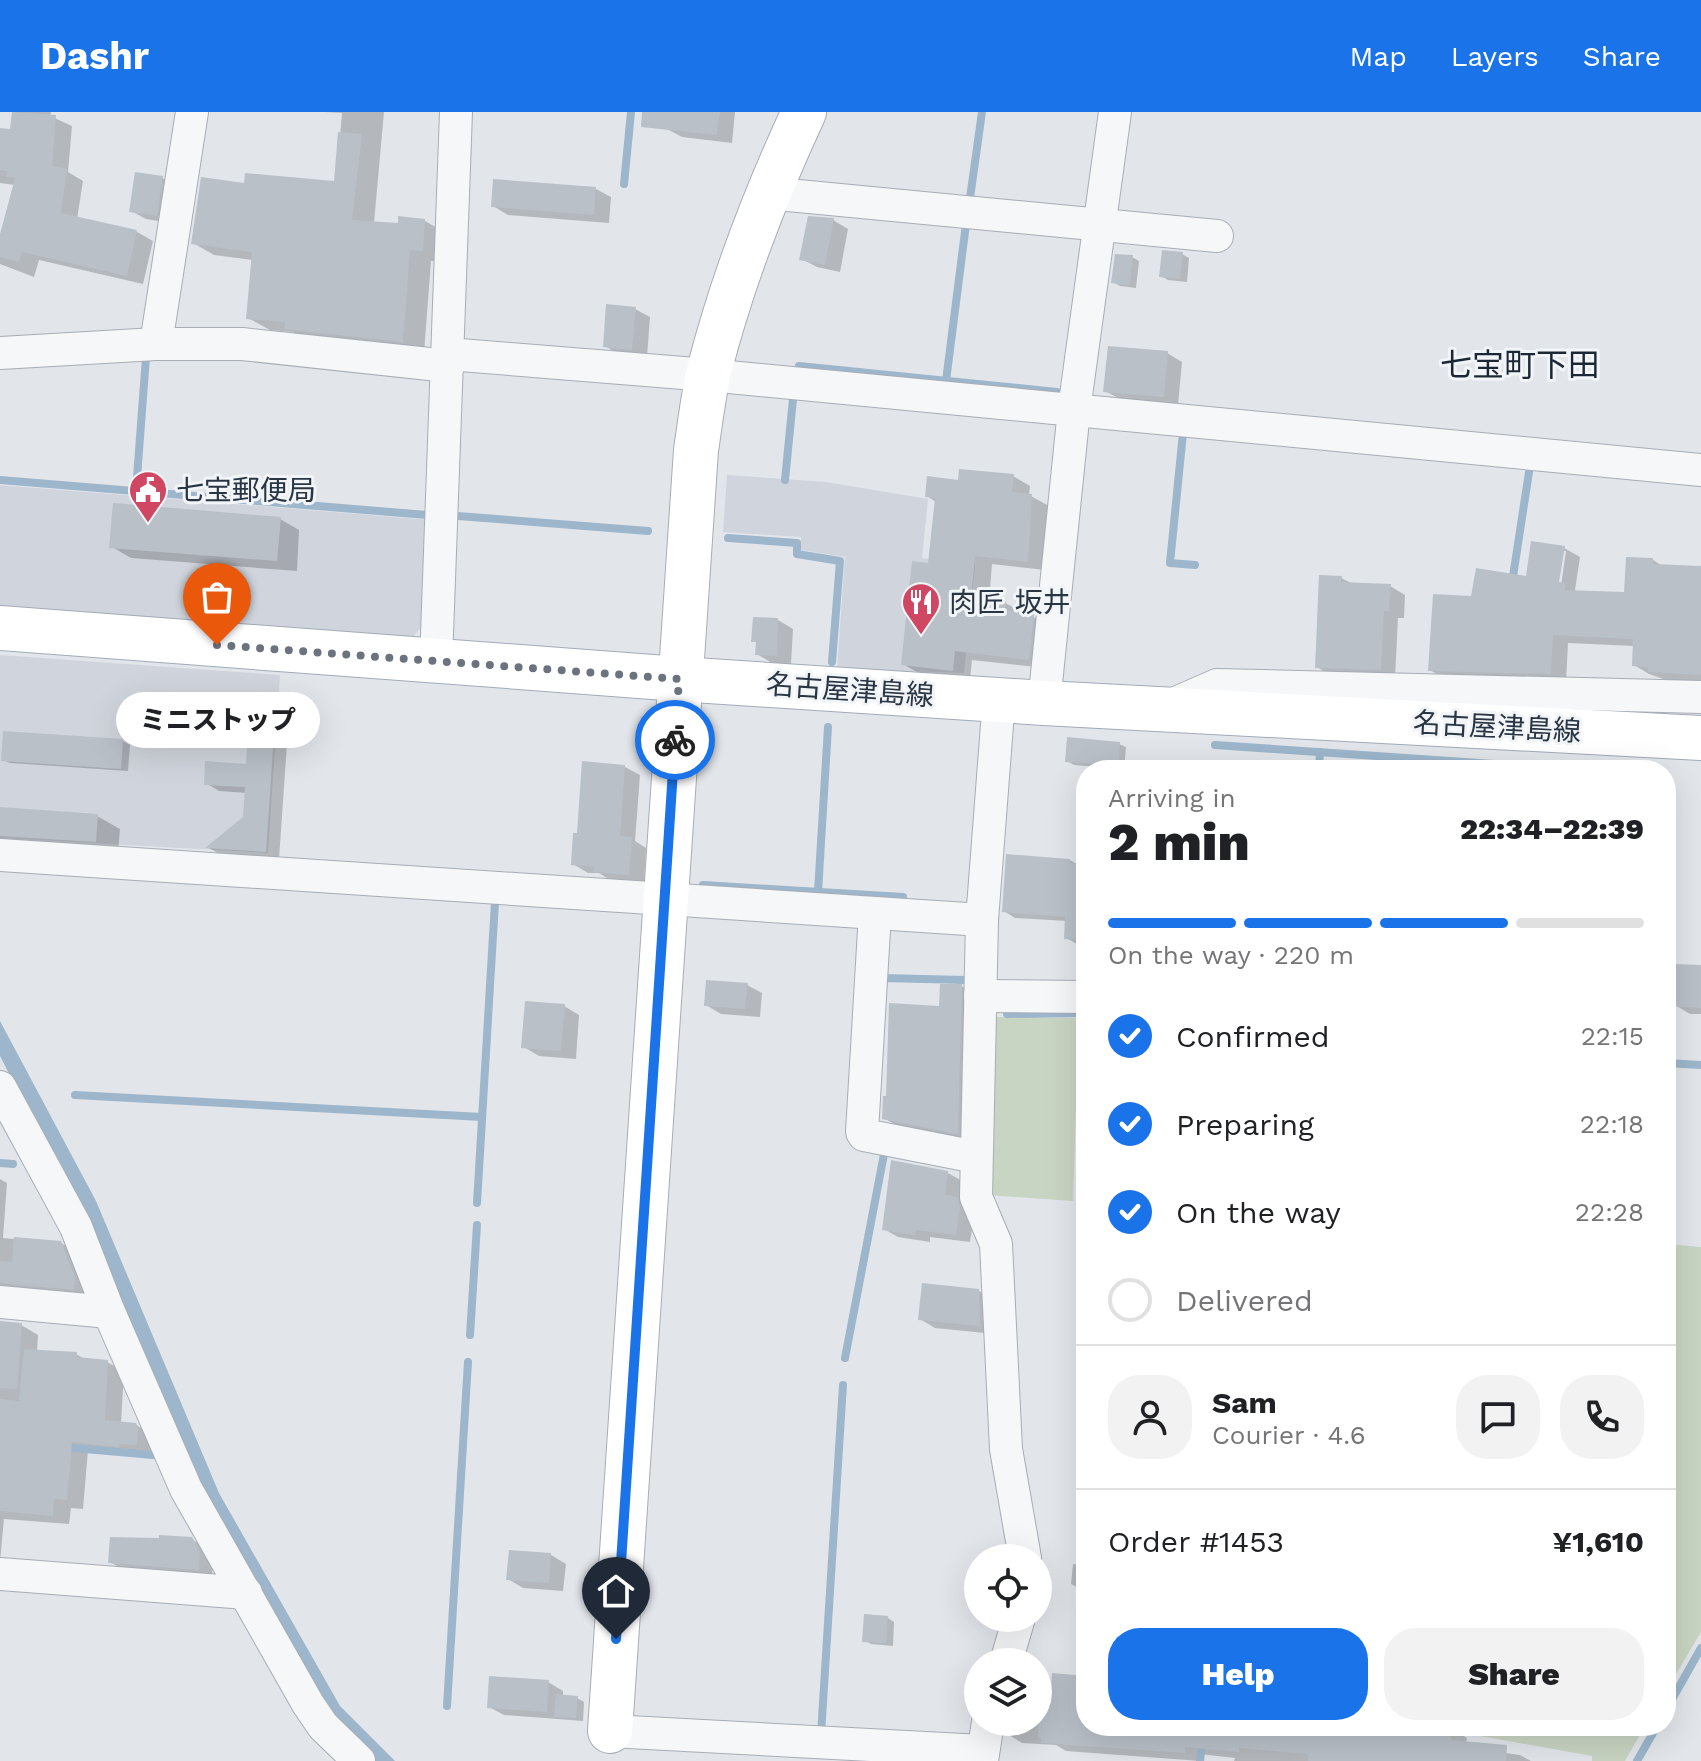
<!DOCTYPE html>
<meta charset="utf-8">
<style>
:root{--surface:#fff;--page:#f2f2f2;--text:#202124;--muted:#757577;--line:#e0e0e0;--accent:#1a73e8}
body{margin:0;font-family:"Work Sans","Noto Sans JP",sans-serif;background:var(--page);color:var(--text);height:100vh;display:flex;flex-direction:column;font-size:30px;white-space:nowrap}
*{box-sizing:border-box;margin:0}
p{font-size:26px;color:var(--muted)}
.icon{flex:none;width:44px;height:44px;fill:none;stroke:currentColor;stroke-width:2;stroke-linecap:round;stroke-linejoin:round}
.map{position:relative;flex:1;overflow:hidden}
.panel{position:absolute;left:1076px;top:648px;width:600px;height:976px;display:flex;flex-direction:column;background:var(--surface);border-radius:32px;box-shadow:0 8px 32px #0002}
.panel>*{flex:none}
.fabs{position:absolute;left:964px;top:1432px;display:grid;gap:16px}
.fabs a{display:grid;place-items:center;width:88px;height:88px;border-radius:50%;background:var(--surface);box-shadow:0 8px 32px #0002;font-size:40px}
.pin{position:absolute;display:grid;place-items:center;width:68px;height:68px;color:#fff;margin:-82px -34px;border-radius:50% 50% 50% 0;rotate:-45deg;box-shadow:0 0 8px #0007}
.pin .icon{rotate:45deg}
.courier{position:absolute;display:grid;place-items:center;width:80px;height:80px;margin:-40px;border:6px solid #1a73e8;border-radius:50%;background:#fff;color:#222;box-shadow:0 2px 10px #0007}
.bubble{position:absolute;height:56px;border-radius:28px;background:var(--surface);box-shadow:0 8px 32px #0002;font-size:26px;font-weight:800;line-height:56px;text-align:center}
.summary em{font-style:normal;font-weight:800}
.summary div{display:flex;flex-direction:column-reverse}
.summary{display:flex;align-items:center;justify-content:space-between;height:136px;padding:0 32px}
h1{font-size:52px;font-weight:800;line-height:60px}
.bar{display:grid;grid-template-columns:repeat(4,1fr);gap:12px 8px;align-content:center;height:96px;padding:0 32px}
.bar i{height:10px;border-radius:6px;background:var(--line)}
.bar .selected{background:var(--accent)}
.bar p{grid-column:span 4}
.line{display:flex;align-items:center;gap:20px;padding:0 32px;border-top:2px solid var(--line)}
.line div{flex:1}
.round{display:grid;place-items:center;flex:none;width:84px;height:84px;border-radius:32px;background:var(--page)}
ol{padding:0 32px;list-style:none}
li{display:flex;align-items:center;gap:24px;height:88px}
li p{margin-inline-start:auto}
li .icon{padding:8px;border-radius:50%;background:var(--accent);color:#fff;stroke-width:4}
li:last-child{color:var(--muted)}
li i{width:44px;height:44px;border:4px solid var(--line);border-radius:50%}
.action{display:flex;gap:16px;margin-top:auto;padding:16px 32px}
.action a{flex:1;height:92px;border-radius:32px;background:var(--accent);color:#fff;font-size:32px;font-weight:800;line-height:92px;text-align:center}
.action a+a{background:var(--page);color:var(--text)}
header{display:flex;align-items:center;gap:48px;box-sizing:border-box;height:112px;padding:0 40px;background:var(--accent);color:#fff}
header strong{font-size:38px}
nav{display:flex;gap:44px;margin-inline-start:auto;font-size:28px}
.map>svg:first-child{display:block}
.built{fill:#d0d5dd}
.green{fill:#c9d5c3}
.water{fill:#9db6cb}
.shadow{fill:#0003;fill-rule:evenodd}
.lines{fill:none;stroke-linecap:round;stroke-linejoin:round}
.stream{stroke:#9db6cb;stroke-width:8}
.building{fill:#b9c0c8}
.street-casing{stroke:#a7adb5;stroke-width:34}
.secondary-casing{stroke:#a7adb5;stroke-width:46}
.primary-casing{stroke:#a1abb7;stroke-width:46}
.street{stroke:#f5f7f9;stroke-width:32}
.secondary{stroke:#fff;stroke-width:44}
.primary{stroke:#fff;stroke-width:44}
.done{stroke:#6a737e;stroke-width:8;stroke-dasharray:0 14.4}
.route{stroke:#1a73e8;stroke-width:10}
.labels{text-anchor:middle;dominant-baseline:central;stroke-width:6;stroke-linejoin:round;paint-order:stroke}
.poi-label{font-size:28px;fill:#2a3543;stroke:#f2f5f8;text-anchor:start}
.street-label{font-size:28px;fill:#2a3543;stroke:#f2f5f8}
.quarter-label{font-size:32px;fill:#1c2634;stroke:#f2f5f8}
</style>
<header>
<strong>Dashr</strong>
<nav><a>Map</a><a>Layers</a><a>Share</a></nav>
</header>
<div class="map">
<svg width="1701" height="1649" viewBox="0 0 1701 1649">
<rect width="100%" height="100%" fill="#e2e6eb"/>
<g class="built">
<path d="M 727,363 L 826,370 L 928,387 L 922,446 L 975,452 L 964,561 L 837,557 L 845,445 L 801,438 L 801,425 L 723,420 Z"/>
<path d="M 0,373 L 432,408 L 429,506 L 413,525 L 0,495 Z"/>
<path d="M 0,543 L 280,563 L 268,741 L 0,726 Z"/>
</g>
<g class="green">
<path d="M 992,905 L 1079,906 L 1073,1089 L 987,1083 Z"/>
<path d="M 1666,1132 L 1701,1135 L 1701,1520 L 1666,1579 Z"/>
<path d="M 1461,1614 L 1645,1614 L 1625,1649 L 1592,1649 L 1592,1644 L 1464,1621 Z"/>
</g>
<path class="water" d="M 0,909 L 96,1089 L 219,1381 L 340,1594 L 395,1649 L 373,1649 L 327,1605 L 199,1378 L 87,1114 L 0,944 Z"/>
<g class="shadow">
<path d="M 14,0 L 51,0 L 50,4 L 72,14 L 68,60 L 83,69 L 77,107 L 137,120 L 153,129 L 143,172 L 39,148 L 34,165 L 0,152 L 0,129 L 15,73 L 0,71 L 0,18 L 12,20 Z"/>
<path d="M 325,0 L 384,0 L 374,111 L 400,113 L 425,109 L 446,121 L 444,150 L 431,149 L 424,241 L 308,229 L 293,220 L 270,218 L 248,206 L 253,148 L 214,143 L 193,131 L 336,71 L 342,1 Z"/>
<path d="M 669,0 L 735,0 L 732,31 L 682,25 L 667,17 Z"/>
<path d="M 162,66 L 177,74 L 171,111 L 146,107 L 131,99 Z"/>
<path d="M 596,77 L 611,85 L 609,111 L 508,103 L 493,94 Z"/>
<path d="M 833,108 L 848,117 L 840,160 L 817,155 L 802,147 Z"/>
<path d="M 1182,142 L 1189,146 L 1187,170 L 1168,168 L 1161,164 Z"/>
<path d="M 1132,145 L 1139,149 L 1136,176 L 1120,174 L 1113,170 Z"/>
<path d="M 635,197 L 650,205 L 647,245 L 620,243 L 605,234 Z"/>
<path d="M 1167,241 L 1182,250 L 1178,293 L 1120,287 L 1105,279 Z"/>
<path d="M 1013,364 L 1030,374 L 1029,383 L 1049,394 L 1045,458 L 992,452 L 989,490 L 1005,491 L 1051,514 L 1046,556 L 972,548 L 970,567 L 920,562 L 903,552 L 930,453 L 936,390 L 927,384 L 960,370 Z"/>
<path d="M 280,407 L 299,418 L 297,459 L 131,446 L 112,435 Z"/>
<path d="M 1564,436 L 1580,445 L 1575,478 L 1578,480 L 1626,482 L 1653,448 L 1664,455 L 1701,456 L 1701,570 L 1666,568 L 1649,562 L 1634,553 L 1634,534 L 1568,531 L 1566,570 L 1445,567 L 1430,558 L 1473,486 L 1528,467 ZM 1562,439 L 1566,439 L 1560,481 L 1556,480 Z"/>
<path d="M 1341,466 L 1353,472 L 1390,474 L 1405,483 L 1404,506 L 1398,506 L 1395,566 L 1332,564 L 1317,555 Z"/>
<path d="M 778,508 L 793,517 L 791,552 L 772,551 L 757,542 Z"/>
<path d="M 273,624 L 287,632 L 279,747 L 221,743 L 209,736 L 245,706 L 247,681 L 219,679 L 206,671 L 248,654 Z"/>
<path d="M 123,629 L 130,633 L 128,659 L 10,651 L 3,648 Z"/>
<path d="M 1119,632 L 1126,635 L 1124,658 L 1097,658 L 1098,655 L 1074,653 L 1067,649 Z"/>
<path d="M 625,655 L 640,663 L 635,729 L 646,736 L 644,770 L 610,768 L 599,761 L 588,761 L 573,752 L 579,723 Z"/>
<path d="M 0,697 L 97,704 L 120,717 L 118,742 L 0,734 Z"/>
<path d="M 1070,748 L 1086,758 L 1086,833 L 1077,832 L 1066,826 L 1067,809 L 1015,806 L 1004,799 Z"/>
<path d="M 1701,855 L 1701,902 L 1690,902 L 1675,893 Z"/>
<path d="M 747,873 L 762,881 L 760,905 L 721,902 L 706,893 Z"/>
<path d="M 961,874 L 976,883 L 973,1029 L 899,1015 L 884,1006 L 941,896 Z"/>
<path d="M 564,894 L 579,903 L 576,947 L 539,944 L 524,935 Z"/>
<path d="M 893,1050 L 948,1061 L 962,1069 L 960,1089 L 971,1095 L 974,1105 L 970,1130 L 930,1125 L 930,1130 L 898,1125 L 884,1117 Z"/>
<path d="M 0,1067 L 7,1071 L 3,1126 L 61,1131 L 76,1140 L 89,1185 L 0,1185 Z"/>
<path d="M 979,1179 L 994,1188 L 995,1222 L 935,1216 L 920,1207 Z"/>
<path d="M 0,1211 L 21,1213 L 38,1223 L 37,1240 L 76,1242 L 86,1248 L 107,1250 L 124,1259 L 121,1311 L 136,1313 L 153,1323 L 153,1342 L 136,1340 L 136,1343 L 88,1338 L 83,1397 L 71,1396 L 69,1412 L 4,1407 L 0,1450 Z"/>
<path d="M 1080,1377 L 1086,1377 L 1086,1480 L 1071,1472 L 1073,1452 L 1076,1452 Z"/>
<path d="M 191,1427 L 206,1436 L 213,1450 L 212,1465 L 124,1458 L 110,1450 Z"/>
<path d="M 551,1443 L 566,1452 L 563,1479 L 523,1476 L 508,1467 Z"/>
<path d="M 888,1506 L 894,1510 L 893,1534 L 871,1532 L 864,1528 Z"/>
<path d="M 1086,1566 L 1086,1614 L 1426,1614 L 1452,1617 L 1467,1626 L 1466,1631 L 1498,1640 L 1520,1643 L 1531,1649 L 1234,1649 L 1235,1646 L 1200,1642 L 1200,1649 L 1066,1639 L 1056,1633 L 1022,1631 L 1007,1622 L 1008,1610 L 1038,1610 L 1038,1592 L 1052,1593 Z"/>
<path d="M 548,1570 L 563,1579 L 563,1585 L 577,1586 L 584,1590 L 583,1609 L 504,1603 L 489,1595 Z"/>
</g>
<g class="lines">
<g class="stream">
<path d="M 624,72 L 631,0"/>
<path d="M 970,86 L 982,0"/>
<path d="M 798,262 L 799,254 L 1057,280"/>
<path d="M 946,269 L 966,112"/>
<path d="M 1183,321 L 1170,451 L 1195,453"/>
<path d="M 0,368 L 427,403"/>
<path d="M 785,368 L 793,287"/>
<path d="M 136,379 L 146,245"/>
<path d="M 458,404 L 648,419"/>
<path d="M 728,426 L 797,431 L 797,442 L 840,449 L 832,550"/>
<path d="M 1512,471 L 1529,360"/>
<path d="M 1215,633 L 1509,653"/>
<path d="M 1319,658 L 1320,640"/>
<path d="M 703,773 L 903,785"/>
<path d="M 818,780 L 828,615"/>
<path d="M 880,866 L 965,868"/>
<path d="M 1007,902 L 1086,901"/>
<path d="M 1666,951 L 1701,953"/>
<path d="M 75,983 L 482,1005"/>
<path d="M 0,1051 L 13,1052"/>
<path d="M 477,1091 L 495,790"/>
<path d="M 470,1223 L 477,1113"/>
<path d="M 845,1246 L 885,1037 L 882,1036"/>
<path d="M 62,1335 L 153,1343"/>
<path d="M 447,1594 L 468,1250"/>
<path d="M 1666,1598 L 1701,1536"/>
<path d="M 821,1622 L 843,1273"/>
<path d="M 1200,1649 L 1204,1614"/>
<path d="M 1637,1649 L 1657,1614"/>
</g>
</g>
<g class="building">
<path d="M 12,0 L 56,3 L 52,54 L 67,57 L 61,101 L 137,118 L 127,164 L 22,140 L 19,150 L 0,145 L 0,122 L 15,66 L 6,65 L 7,59 L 0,58 L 0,16 L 10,17 Z"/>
<path d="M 642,0 L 720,0 L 717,23 L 641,15 Z"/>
<path d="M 338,20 L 362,22 L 352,108 L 398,111 L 398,104 L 425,107 L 423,139 L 410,138 L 403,230 L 284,217 L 285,210 L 246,207 L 252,140 L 191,132 L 201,65 L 244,71 L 245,61 L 334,69 Z"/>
<path d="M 135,60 L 163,64 L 157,104 L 129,100 Z"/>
<path d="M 493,67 L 596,75 L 594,103 L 491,95 Z"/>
<path d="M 808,104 L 834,106 L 825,153 L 799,148 Z"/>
<path d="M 1162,138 L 1183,140 L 1180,167 L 1159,165 Z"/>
<path d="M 1115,142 L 1133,143 L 1130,173 L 1111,171 Z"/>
<path d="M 606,192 L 636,195 L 632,238 L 603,235 Z"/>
<path d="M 1108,234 L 1168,239 L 1164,285 L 1103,280 Z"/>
<path d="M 959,357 L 1014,362 L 1012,380 L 1032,382 L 1028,450 L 975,444 L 971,486 L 1006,489 L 1005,498 L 1034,502 L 1029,548 L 955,539 L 953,559 L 901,553 L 912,449 L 928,451 L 935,386 L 925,385 L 927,364 L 958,368 Z"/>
<path d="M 113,391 L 281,405 L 277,449 L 109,436 Z"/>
<path d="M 1531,429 L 1565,434 L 1559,470 L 1565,471 L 1565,478 L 1624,480 L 1626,445 L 1653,446 L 1653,452 L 1701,454 L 1701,563 L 1648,560 L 1648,555 L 1632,554 L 1633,527 L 1553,523 L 1551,562 L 1428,559 L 1433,482 L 1471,484 L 1476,456 L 1526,464 Z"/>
<path d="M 1319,463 L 1342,464 L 1341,470 L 1391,472 L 1389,499 L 1384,499 L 1381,558 L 1315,556 Z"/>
<path d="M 753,505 L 778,506 L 777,544 L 755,543 L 756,530 L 751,530 Z"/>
<path d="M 3,619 L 123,627 L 121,657 L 1,649 Z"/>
<path d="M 248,620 L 274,622 L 266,740 L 205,736 L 243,705 L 245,675 L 204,673 L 205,649 L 246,652 Z"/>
<path d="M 1067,625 L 1120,630 L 1118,658 L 1095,658 L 1096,652 L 1065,650 Z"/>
<path d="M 582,649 L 625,653 L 620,724 L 632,725 L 629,763 L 593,760 L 594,755 L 571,753 L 573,721 L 577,721 Z"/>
<path d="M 0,695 L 98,702 L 96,730 L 0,724 Z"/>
<path d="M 1006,742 L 1070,747 L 1070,751 L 1086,752 L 1086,828 L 1064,827 L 1065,805 L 1002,800 Z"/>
<path d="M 1675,852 L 1701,853 L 1701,896 L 1673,894 Z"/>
<path d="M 706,868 L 748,871 L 745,897 L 704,894 Z"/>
<path d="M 940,872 L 962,872 L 958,1022 L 882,1007 L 883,984 L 886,984 L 889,891 L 939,894 Z"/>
<path d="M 525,889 L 565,892 L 561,939 L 521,936 Z"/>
<path d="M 891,1048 L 948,1059 L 945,1083 L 957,1085 L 960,1095 L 956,1123 L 916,1118 L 915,1123 L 882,1118 Z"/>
<path d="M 14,1125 L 61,1129 L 75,1165 L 74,1178 L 0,1171 L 0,1149 L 12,1150 Z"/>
<path d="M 922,1171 L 979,1177 L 980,1214 L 918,1208 Z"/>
<path d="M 0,1209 L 22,1211 L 17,1277 L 0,1276 Z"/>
<path d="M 24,1237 L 77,1240 L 77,1245 L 108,1248 L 105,1308 L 136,1311 L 138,1315 L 137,1333 L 120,1332 L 119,1335 L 72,1330 L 67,1388 L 54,1387 L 53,1404 L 0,1399 L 0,1287 L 19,1289 Z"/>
<path d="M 159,1423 L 192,1425 L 200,1440 L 199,1458 L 108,1451 L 110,1425 L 159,1426 Z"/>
<path d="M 509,1438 L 551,1441 L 549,1471 L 506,1468 Z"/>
<path d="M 864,1502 L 888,1504 L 886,1531 L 862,1530 Z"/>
<path d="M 1052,1561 L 1086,1564 L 1086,1614 L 1452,1614 L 1451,1628 L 1507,1633 L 1506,1649 L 1308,1649 L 1308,1642 L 1239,1636 L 1239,1640 L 1185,1635 L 1185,1641 L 1041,1631 L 1041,1626 L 1038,1625 L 1038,1590 L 1050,1591 Z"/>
<path d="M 489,1564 L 549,1568 L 547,1600 L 487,1596 Z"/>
<path d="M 556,1582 L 578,1584 L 576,1606 L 554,1605 Z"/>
</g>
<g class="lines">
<defs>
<g id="street">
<path d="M 767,81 L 1217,124"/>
<path d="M 156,232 L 192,0"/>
<path d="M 0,241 L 156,232 L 242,232 L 448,254"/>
<path d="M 448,242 L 708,263 L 1701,358"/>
<path d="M 436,550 L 456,0"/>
<path d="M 999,587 L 982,808 L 976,1085 L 996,1132 L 1006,1337 L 1025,1446"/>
<path d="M 1044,591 L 1074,298 L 1115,0"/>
<path d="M 1169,594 L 1217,573 L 1701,585"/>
<path d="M 0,743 L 982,808"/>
<path d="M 875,801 L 862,1020 L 864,1023 L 976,1045"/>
<path d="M 980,884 L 1086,885"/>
<path d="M 0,975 L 76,1115 L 109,1200 L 186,1377 L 308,1592 L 323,1614 L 359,1649"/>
<path d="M 0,1190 L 109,1200"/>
<path d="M 0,1462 L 246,1481"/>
<path d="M 1006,1550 L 1019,1506"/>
<path d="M 610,1619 L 982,1639"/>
<path d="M 982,1649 L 988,1610"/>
</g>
<path id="secondary" d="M 610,1619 L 696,338 C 700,312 703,285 709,259 C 732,169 765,84 804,0"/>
<path id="primary" d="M 0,516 L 679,567 L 1044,591 L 1701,626"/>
</defs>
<use href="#street" class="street-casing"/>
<use href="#secondary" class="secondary-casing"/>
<use href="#primary" class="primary-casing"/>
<use href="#street" class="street"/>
<use href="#secondary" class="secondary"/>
<use href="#primary" class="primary"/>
</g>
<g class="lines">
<path class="done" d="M 217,533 L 679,567 L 675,628"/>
<path class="route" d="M 616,1527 L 675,628"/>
</g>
<defs>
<symbol id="civic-pin" viewBox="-11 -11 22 30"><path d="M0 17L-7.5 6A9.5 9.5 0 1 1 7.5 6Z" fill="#d04763" stroke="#f2f5f8"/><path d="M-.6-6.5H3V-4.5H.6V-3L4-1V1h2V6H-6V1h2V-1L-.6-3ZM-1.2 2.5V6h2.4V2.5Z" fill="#fff"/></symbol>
<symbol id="restaurant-pin" viewBox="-11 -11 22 30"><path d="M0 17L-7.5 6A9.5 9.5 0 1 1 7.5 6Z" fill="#d04763" stroke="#f2f5f8"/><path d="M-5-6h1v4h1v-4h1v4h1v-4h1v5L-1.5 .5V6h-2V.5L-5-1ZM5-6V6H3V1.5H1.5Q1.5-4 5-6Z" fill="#fff"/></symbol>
</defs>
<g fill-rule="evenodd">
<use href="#civic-pin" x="126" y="356" width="44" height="60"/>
<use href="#restaurant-pin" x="899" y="468" width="44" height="60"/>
</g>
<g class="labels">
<g class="poi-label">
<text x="176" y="378">七宝郵便局</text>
<text x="949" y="490">肉匠 坂井</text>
</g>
<g class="street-label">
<text transform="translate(850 578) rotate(4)">名古屋津島線</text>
<text transform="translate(1497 615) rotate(3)">名古屋津島線</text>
</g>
<g class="quarter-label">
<text x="1520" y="253">七宝町下田</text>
</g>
</g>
</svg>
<div class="fabs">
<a><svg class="icon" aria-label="locate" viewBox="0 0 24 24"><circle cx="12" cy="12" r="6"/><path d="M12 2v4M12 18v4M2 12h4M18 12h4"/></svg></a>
<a><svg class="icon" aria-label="layers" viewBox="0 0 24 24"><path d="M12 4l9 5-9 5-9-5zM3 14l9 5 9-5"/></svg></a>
</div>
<div class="pin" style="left:217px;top:533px;background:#ea580c"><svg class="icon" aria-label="bag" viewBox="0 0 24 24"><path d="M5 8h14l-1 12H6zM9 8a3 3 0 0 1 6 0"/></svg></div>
<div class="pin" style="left:616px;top:1527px;background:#1f2937"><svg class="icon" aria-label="home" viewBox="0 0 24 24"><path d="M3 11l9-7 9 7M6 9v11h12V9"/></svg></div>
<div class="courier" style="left:675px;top:628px"><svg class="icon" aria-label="bike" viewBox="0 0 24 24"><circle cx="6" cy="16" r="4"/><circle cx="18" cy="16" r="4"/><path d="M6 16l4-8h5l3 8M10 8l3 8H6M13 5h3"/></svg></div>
<div class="bubble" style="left:116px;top:580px;width:204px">ミニストップ</div>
<section class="panel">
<div class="summary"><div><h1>2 min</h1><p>Arriving in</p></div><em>22:34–22:39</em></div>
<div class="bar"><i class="selected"></i><i class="selected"></i><i class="selected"></i><i></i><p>On the way · 220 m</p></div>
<ol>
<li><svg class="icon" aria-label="check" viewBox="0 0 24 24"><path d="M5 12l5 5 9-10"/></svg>Confirmed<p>22:15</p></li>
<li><svg class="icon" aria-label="check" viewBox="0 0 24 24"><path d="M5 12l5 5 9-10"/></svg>Preparing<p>22:18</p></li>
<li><svg class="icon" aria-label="check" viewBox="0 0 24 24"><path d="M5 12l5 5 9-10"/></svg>On the way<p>22:28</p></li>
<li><i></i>Delivered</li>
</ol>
<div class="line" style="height:144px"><a class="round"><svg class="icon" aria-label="person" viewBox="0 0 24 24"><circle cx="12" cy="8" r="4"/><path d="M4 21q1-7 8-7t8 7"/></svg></a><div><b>Sam</b><p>Courier · 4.6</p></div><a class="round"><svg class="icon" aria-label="chat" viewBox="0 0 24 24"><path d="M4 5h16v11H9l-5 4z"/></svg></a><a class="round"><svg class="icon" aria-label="phone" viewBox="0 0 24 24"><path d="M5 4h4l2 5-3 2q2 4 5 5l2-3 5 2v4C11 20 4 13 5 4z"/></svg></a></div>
<div class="line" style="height:104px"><div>Order #1453</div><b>¥1,610</b></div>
<div class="action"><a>Help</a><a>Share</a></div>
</section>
</div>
